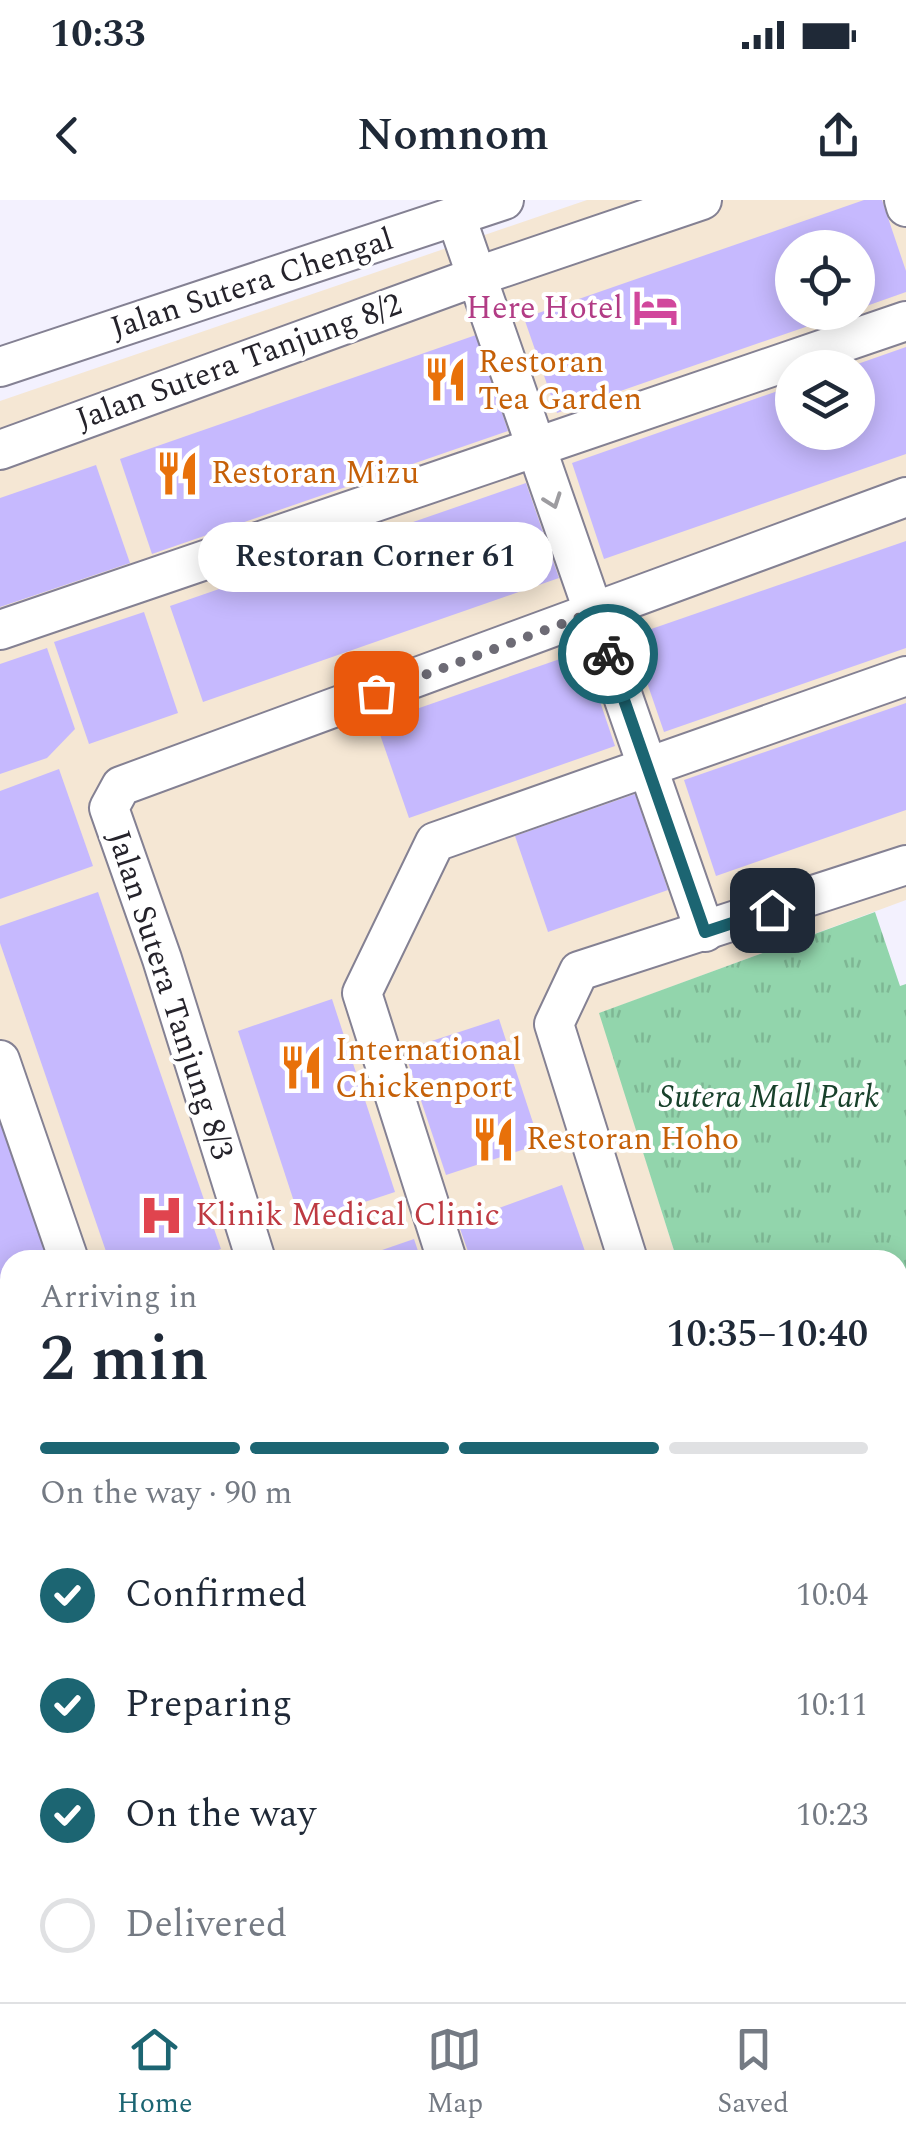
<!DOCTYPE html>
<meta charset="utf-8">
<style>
:root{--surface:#fff;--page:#f2f2f3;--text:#1f2937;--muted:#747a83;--line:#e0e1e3;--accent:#1c6572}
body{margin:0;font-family:Spectral,serif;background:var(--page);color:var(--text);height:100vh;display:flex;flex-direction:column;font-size:38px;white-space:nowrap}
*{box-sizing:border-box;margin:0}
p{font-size:32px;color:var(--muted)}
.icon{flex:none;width:55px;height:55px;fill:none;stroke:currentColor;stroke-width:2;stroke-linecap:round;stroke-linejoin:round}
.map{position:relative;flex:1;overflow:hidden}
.panel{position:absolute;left:0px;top:1050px;width:908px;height:752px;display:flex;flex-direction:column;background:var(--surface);border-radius:30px 30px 0 0;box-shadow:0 5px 25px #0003}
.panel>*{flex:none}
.tools{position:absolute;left:775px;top:30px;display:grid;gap:20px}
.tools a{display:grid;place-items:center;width:100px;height:100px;border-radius:50%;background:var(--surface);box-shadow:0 5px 25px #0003;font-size:50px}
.pin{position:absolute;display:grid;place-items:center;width:85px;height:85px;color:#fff;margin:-42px;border-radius:20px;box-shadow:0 5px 15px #0006}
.courier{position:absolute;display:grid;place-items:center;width:100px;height:100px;margin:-50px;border:8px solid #1c6572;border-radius:50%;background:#fff;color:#222;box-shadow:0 2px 12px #0007}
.bubble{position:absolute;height:70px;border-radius:35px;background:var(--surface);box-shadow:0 5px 25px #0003;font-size:32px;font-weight:600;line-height:70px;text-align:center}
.headline em{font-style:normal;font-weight:600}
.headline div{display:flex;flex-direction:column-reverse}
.headline{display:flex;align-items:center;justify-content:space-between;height:170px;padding:0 40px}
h1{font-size:65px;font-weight:600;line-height:75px}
.bar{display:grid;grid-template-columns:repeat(4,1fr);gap:15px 10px;align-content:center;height:120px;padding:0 40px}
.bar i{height:12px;border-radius:8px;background:var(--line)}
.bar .selected{background:var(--accent)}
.bar p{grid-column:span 4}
ol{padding:0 40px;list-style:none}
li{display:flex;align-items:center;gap:30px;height:110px}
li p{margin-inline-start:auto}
li .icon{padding:10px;border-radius:50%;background:var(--accent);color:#fff;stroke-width:4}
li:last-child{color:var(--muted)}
li i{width:55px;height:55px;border:5px solid var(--line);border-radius:50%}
.status{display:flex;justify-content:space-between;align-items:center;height:70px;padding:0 50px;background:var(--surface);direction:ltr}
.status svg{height:28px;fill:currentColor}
header{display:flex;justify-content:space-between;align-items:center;height:130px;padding:0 40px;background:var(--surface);font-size:45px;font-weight:600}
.menu{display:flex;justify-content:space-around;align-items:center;height:140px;border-top:2px solid var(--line);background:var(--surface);font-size:28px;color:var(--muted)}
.menu a{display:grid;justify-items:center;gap:5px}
.menu .selected{color:var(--accent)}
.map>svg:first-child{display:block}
.commercial{fill:#f5e7d4;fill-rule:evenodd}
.grass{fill:url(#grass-tufts)}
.building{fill:#c6b9fe}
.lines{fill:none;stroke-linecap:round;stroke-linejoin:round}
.minor-casing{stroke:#848193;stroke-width:42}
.major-casing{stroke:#d3d3d5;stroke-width:52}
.minor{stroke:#fff;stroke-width:38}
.major{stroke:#f9dddc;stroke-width:48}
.oneway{stroke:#9d9ca0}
.done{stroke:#6d6b75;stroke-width:10;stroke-dasharray:0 18}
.route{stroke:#1c6572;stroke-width:12}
.labels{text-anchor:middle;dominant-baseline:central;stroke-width:8;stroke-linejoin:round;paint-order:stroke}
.street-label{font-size:32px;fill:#25232b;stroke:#fff}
.hotel-label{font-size:32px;fill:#b23c85;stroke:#fff;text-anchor:end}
.food-label{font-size:32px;fill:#c56008;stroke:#fff;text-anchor:start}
.park-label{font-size:32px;font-style:italic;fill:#18412b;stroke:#fff}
.health-label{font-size:32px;fill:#be3a42;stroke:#fff;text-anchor:start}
</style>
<div class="status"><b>10:33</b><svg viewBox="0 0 49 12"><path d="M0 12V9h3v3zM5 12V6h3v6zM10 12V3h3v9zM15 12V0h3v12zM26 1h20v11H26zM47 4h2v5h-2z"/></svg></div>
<header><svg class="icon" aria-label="back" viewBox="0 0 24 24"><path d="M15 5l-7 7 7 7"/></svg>Nomnom<svg class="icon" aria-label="share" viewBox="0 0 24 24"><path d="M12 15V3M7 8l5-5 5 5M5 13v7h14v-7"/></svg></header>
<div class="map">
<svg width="906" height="1802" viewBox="0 0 906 1802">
<defs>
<pattern id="grass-tufts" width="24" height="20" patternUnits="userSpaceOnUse" patternTransform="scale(2.5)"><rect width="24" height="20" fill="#92d5ac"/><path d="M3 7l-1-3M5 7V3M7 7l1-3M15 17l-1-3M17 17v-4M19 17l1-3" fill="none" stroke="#7eb794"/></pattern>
</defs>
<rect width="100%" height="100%" fill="#f3f1fe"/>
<g class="commercial">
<path d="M 587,0 L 906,0 L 906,700 L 600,813 L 677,1060 L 10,1060 L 10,1598 L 0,1570 L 0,201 ZM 792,48 L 858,48 L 858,112 L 792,112 ZM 792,168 L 858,168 L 858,232 L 792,232 Z"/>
<path d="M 906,1083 L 906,1802 L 83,1802 L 80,1793 L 898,1792 L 898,1086 Z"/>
</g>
<path class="grass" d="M 875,712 L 900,786 L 906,784 L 906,1081 L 898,1084 L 898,1060 L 677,1060 L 599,813 Z"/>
<g class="building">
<path d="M 864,0 L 882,0 L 906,71 L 906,92 L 858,109 L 858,48 L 792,48 L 792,112 L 846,113 L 557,213 L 524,118 Z"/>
<path d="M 476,135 L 508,231 L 152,354 L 120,259 Z"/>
<path d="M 906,147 L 906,254 L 604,359 L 572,263 L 792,186 L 792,232 L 858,232 L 858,168 L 849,167 Z"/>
<path d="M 96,265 L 130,363 L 0,407 L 0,298 Z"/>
<path d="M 526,283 L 559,378 L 203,502 L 170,406 Z"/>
<path d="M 906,341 L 906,448 L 664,532 L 631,436 Z"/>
<path d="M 144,412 L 178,513 L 89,544 L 54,442 Z"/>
<path d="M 47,448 L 75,529 L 47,558 L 0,574 L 0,464 Z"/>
<path d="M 583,451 L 615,546 L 409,618 L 376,523 Z"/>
<path d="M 906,503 L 906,610 L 716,676 L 684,580 Z"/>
<path d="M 59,569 L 93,666 L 0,699 L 0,591 Z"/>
<path d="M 635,594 L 668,690 L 548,732 L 515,636 Z"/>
<path d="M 98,692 L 221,1049 L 189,1060 L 109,1060 L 0,743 L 0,726 Z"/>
<path d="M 332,799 L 395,992 L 301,1023 L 238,831 Z"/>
<path d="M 499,819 L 540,944 L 446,975 L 404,850 Z"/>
<path d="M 0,912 L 52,1060 L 10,1060 L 10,1123 L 0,1127 Z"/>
<path d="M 562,985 L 588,1060 L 471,1060 L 458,1023 Z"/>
<path d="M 414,1039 L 421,1060 L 356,1060 L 356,1059 Z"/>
<path d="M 10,1180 L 10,1274 L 9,1274 L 0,1247 L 0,1183 Z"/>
<path d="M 906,1379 L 906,1545 L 898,1548 L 898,1382 Z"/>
<path d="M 899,1666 L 906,1667 L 906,1802 L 897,1802 L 901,1798 Z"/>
<path d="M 181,1792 L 301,1792 L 305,1802 L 184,1802 Z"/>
<path d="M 356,1792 L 476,1792 L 480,1802 L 359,1802 Z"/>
</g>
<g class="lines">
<defs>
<g id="minor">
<path d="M 904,0 L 906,7"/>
<path d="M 456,17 L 705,732"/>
<path d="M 0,167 L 504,0"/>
<path d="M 0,250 L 478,76 L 702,0"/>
<path d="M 0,430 L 906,121"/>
<path d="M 0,860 L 69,1060"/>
<path d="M 256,1060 L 162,759 L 109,608 L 121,586 L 906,297"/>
<path d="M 447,1060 L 362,793 L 435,642 L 906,476"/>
<path d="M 628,1060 L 554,824 L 579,771 L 906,665"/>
<path d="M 898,1146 L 906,1142"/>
<path d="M 898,1233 L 906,1230"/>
<path d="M 898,1292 L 906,1290"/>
<path d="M 0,1413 L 10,1441"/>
<path d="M 134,1792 L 138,1802"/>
<path d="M 518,1792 L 521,1802"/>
<path d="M 850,1802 L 861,1792"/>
</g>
<g id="major">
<path d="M 0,1697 L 10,1727"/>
<path d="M 32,1792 L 35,1802"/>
</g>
</defs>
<use href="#minor" class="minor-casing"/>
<use href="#major" class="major-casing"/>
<use href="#minor" class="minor"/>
<use href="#major" class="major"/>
</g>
<defs><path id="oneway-chevron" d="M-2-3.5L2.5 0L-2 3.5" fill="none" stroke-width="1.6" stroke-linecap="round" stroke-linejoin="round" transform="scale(2.5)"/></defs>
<use class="oneway" href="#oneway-chevron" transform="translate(553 301) rotate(70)"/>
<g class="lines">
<path class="done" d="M 376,493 L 594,412 L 608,454"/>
<path class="route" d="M 608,454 L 705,732 L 772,710"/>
</g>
<defs>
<symbol id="hotel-bare" viewBox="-9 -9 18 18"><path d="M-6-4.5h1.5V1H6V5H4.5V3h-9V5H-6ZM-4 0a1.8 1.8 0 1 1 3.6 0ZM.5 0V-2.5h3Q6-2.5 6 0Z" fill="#d1479c" stroke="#fff" stroke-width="2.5" paint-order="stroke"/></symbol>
<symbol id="restaurant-bare" viewBox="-9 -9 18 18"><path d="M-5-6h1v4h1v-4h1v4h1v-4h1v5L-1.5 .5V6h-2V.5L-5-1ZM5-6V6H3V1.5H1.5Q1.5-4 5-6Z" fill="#e8710a" stroke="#fff" stroke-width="2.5" paint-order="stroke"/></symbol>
<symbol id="hospital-bare" viewBox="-9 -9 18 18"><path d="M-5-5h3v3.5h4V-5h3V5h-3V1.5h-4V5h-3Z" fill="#e0444e" stroke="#fff" stroke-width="2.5" paint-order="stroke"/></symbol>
</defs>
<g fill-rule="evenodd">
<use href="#hotel-bare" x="624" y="76" width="63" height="63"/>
<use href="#restaurant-bare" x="414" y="148" width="63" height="63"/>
<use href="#restaurant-bare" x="146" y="242" width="63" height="63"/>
<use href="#restaurant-bare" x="270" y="836" width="63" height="63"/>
<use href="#restaurant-bare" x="462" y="908" width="63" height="63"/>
<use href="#hospital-bare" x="130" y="984" width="63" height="63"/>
</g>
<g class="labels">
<g class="street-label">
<text transform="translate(252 84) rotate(-18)">Jalan Sutera Chengal</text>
<text transform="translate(239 162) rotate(-20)">Jalan Sutera Tanjung 8/2</text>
<text transform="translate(170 795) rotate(72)">Jalan Sutera Tanjung 8/3</text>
</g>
<g class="hotel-label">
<text x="623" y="108">Here Hotel</text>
</g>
<g class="food-label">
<text x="478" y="162">Restoran<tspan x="478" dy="37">Tea Garden</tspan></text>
<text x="211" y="273">Restoran Mizu</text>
<text x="335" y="850">International<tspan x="335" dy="37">Chickenport</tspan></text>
<text x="526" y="939">Restoran Hoho</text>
</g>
<g class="park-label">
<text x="769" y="897">Sutera Mall Park</text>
</g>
<g class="health-label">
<text x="195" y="1015">Klinik Medical Clinic</text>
</g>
</g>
</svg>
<div class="tools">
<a><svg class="icon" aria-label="locate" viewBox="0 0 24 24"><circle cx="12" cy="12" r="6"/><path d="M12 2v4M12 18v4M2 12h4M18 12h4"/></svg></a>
<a><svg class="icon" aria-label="layers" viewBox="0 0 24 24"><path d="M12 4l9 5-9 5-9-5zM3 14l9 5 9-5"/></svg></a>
</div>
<div class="pin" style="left:376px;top:493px;background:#ea580c"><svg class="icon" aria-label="bag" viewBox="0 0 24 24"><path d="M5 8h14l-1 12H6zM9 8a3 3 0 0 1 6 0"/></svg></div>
<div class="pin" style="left:772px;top:710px;background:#1f2937"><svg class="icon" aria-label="home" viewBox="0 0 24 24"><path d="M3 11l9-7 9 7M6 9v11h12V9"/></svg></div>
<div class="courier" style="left:608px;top:454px"><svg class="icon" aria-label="bike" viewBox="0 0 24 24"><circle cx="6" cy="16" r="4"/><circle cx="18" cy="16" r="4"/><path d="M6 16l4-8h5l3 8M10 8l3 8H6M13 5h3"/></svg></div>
<div class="bubble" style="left:198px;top:322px;width:355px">Restoran Corner 61</div>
<section class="panel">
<div class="headline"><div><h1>2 min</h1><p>Arriving in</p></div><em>10:35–10:40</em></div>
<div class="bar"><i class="selected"></i><i class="selected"></i><i class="selected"></i><i></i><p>On the way · 90 m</p></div>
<ol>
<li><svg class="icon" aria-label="check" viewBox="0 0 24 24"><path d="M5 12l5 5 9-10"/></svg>Confirmed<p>10:04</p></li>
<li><svg class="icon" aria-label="check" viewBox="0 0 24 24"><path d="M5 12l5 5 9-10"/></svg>Preparing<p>10:11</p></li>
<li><svg class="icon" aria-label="check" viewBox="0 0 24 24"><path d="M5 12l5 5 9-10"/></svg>On the way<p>10:23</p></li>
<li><i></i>Delivered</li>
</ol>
</section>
</div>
<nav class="menu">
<a class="selected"><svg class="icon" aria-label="home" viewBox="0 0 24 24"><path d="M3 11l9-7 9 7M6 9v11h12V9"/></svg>Home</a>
<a><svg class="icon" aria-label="map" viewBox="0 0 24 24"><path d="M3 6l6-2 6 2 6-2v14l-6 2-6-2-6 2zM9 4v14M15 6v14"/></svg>Map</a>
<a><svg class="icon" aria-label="saved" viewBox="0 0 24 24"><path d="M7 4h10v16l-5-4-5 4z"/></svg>Saved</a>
</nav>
